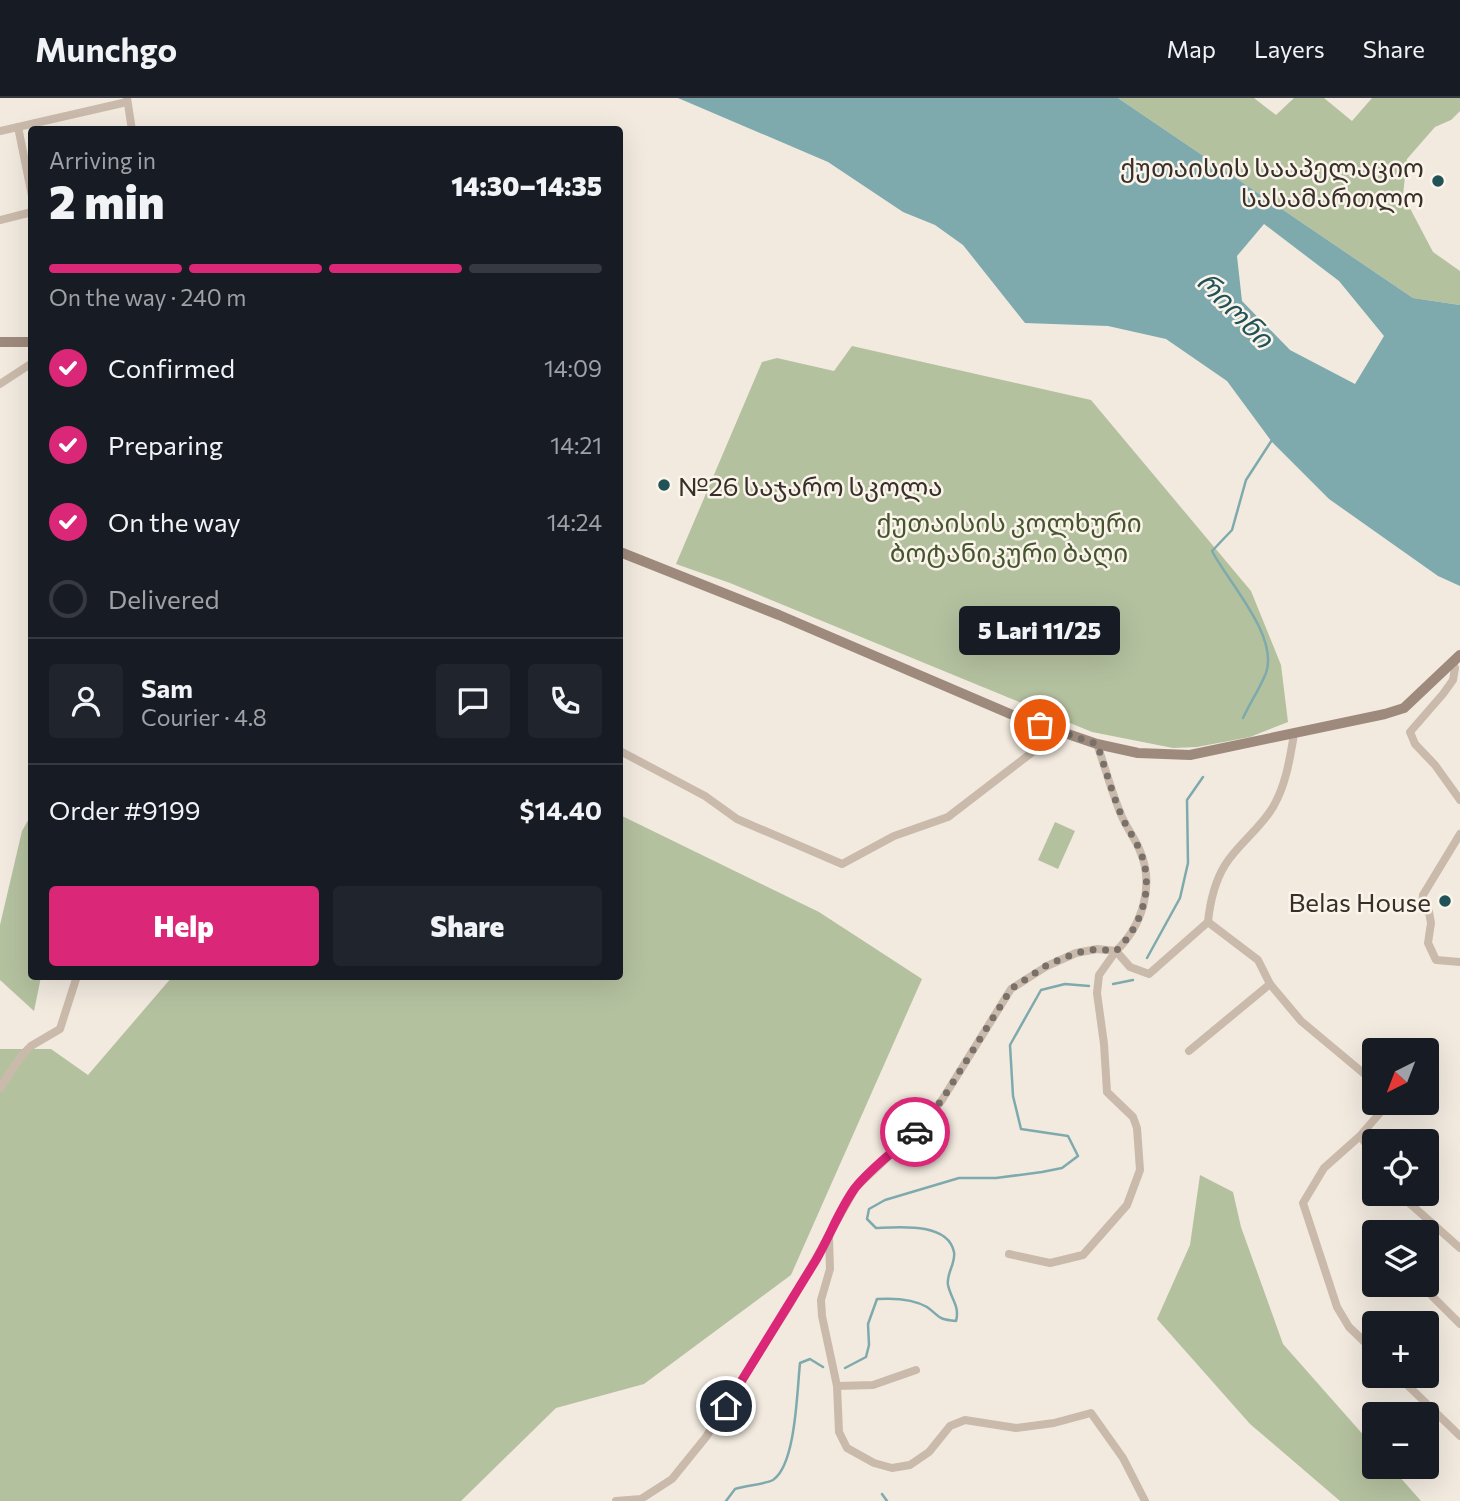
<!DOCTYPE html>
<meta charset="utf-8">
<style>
:root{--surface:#171b24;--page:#20242c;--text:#f1f3f6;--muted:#9ea1a6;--line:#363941;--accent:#db2777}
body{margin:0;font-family:Commissioner,"Noto Sans Georgian",sans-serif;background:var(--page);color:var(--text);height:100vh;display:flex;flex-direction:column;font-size:26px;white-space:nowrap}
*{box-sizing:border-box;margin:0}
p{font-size:23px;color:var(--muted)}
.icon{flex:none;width:38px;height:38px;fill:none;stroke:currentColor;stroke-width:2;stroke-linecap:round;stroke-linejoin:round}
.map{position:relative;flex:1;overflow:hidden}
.drawer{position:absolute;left:28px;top:28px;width:595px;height:854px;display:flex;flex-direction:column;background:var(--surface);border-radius:7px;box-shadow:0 7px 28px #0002}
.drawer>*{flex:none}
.needle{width:46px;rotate:222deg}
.controls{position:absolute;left:1362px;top:940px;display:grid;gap:14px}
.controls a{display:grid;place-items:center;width:77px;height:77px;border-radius:7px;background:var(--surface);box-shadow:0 7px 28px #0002;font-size:35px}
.pin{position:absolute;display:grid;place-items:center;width:60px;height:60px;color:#fff;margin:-30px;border:4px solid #fff;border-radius:50%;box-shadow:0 2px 7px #0007}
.courier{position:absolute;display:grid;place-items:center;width:70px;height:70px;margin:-35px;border:5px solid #db2777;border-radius:50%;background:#fff;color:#222;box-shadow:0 2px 9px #0007}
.bubble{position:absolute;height:49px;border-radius:7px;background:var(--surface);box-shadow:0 7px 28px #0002;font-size:23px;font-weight:800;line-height:49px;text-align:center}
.overview em{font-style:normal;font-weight:800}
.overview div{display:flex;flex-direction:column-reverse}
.overview{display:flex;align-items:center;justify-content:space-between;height:119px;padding:0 21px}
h1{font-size:46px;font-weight:800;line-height:52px}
.bar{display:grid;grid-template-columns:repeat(4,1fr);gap:10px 7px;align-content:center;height:84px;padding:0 21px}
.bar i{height:9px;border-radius:5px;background:var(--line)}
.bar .on{background:var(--accent)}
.bar p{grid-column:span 4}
.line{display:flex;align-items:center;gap:18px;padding:0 21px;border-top:2px solid var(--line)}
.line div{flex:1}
.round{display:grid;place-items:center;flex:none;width:74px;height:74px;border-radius:7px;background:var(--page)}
ol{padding:0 21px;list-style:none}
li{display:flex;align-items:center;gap:21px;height:77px}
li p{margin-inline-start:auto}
li .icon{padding:7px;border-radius:50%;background:var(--accent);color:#fff;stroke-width:4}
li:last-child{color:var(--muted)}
li i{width:38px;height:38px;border:4px solid var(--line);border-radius:50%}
.cta{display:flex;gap:14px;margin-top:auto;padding:14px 21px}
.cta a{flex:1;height:80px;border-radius:7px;background:var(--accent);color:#fff;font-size:28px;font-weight:800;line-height:80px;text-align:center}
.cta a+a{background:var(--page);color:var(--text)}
header{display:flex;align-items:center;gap:42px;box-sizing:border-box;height:98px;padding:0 35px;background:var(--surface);border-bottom:2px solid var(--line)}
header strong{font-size:33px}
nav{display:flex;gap:38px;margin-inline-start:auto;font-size:24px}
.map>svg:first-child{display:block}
.green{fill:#b4c19f}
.water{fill:#7eaaae;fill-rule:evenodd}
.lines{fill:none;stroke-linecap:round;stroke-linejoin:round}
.stream{stroke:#7eaaae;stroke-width:2.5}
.street{stroke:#cabaab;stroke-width:8}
.secondary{stroke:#9e8a7c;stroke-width:10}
.done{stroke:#797069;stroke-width:7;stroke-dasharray:0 12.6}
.route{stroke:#db2777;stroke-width:9}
.poi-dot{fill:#205258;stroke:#faf4eb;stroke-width:2.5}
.labels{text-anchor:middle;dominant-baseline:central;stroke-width:5;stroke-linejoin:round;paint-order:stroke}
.poi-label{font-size:26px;fill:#382f2a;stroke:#faf4eb;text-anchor:end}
.park-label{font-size:26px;fill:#45552e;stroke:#faf4eb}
.water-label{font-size:28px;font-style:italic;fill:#205258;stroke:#faf4eb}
</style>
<header>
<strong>Munchgo</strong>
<nav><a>Map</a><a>Layers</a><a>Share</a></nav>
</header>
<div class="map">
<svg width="1460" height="1403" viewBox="0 0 1460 1403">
<rect width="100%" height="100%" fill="#f2eadf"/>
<g class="green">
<path d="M 1118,0 L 1254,0 L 1276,17 L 1294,0 L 1324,0 L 1352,23 L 1372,0 L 1460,0 L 1460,13 L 1451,22 L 1435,29 L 1407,61 L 1403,97 L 1433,154 L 1460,173 L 1460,207 L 1413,200 Z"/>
<path d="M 852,248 L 1091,302 L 1251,493 L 1281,567 L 1288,624 L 1250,639 L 1197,649 L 1173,650 L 1092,634 L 730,485 L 676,466 L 762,264 L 777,260 L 834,273 Z"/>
<path d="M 31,717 L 32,878 L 41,879 L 34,913 L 0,882 L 0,827 L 22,733 Z"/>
<path d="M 620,717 L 819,814 L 922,881 L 791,1177 L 644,1286 L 556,1310 L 461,1403 L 0,1403 L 0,951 L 51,951 L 88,977 L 172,879 L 620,878 Z"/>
<path d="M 1055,724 L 1075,733 L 1058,771 L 1038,762 Z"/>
<path d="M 1200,1077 L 1233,1094 L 1241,1129 L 1283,1246 L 1374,1349 L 1374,1368 L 1391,1369 L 1421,1403 L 1340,1403 L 1250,1326 L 1157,1221 L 1190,1147 Z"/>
</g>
<path class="water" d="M 678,0 L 1118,0 L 1413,200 L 1460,207 L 1460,488 L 1438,478 L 1329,401 L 1272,344 L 1227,283 L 1166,241 L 1108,228 L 1025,225 L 963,147 L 935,127 L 903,114 L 828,64 ZM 1264,126 L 1339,183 L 1384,238 L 1355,286 L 1290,252 L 1242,203 L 1237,158 Z"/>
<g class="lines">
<g class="stream">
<path d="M 1243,620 C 1250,605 1260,590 1266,575 C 1279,538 1228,484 1212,453 L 1232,432 L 1246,382 L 1272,342"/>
<path d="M 1147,860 L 1180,800 L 1188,765 L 1187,702 L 1203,679"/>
<path d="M 1113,886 L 1133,882"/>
<path d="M 845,1270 L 866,1259 L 869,1247 L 868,1226 L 877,1201 C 893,1200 912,1200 927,1209 C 941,1219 936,1221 956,1223 C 960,1208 951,1201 948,1187 C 946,1176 956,1165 954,1154 C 948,1124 899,1129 876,1130 L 867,1121 L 869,1111 L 885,1102 L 959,1080 L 996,1080 L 1042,1074 L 1062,1070 L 1078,1058 L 1068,1038 L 1021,1031 L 1013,998 L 1010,947 L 1041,892 L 1065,886 L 1089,888"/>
<path d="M 882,1396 L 887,1403"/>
<path d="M 726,1403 L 735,1391 C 744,1388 766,1386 773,1382 C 796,1367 797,1292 800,1265 L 810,1261 L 823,1269"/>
</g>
<g class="street">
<path d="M 127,0 L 132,32"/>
<path d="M 18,29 L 32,98"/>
<path d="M 0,33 L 127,4"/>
<path d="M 0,122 L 32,114"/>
<path d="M 0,286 L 32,265"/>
<path d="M 1453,565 L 1455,570 L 1453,582 L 1443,596 L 1410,634 L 1415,646 L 1435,667 L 1460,702"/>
<path d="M 1097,646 C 1105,669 1111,692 1120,714 C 1125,728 1135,740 1140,753 C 1155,788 1142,828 1116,853 L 1130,869 L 1149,876 L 1208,824 C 1210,804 1214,785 1225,767 C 1238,746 1260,731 1273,709 C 1286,687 1290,660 1294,636"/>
<path d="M 620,653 L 705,698 L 737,721 L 842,766 L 894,738 L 948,719 L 1043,646 L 1066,636"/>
<path d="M 1460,736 L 1423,797 L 1422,811 L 1429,814 L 1431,825 L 1428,845 L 1436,862 L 1460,864"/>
<path d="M 1208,824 L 1258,862 L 1270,886 L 1301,923 L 1374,984"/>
<path d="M 1189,953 L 1270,886"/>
<path d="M 0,990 L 21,958 L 31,948 L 60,931 L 77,878"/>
<path d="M 1360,1038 L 1374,1057"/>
<path d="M 1401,1096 L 1407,1103 L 1460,1150"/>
<path d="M 829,1140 L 830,1171 L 821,1202 L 822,1218 L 837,1288 L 839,1334 L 847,1350 L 874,1365 L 892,1370 L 910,1367 L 929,1354 L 950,1328 L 965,1322 L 1016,1330 L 1054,1325 L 1091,1315 L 1123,1360 L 1145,1403"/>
<path d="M 1422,1188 L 1460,1226"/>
<path d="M 1374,1253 L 1349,1229 L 1337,1209 L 1303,1105 L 1324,1070 L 1360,1038 L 1385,1009 L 1386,1004"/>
<path d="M 1398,1278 L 1460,1338"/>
<path d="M 837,1288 L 873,1287 L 916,1272"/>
<path d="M 616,1403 L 641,1401 L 672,1381 L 706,1339 L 790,1206 L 856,1089 L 923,1026 L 942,1002 L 1011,891 L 1047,868 L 1076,855 L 1097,851 L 1116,853 L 1099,877 L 1097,895 L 1104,946 L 1107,994 L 1133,1019 L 1137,1030 L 1140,1072 L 1127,1107 L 1083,1157 L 1050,1165 L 1009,1156"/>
</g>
<g class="secondary">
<path d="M 0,244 L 32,244"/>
<path d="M 620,454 L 779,517 L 1015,618 L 1097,646 L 1138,655 L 1190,657 L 1385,616 L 1404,610 L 1460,557"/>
</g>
</g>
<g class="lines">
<path class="done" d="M 915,1034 L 942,1002 L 1011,891 L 1047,867 L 1076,855 L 1097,851 L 1116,853 C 1142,828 1155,788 1140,753 C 1135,740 1125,728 1120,714 C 1111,692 1105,669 1097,646 L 1040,627"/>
<path class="route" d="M 726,1308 L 816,1162 C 830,1138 839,1112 855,1090 C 872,1069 896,1052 915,1034"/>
</g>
<g class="poi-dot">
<circle cx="1438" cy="83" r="7"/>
<circle cx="664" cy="387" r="7"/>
<circle cx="1445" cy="803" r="7"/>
</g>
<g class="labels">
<g class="poi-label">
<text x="1424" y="68">ქუთაისის სააპელაციო<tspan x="1424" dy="30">სასამართლო</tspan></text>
<text x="678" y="387" text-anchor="start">№26 საჯარო სკოლა</text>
<text x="1431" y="803">Belas House</text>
</g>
<g class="park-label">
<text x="1009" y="423">ქუთაისის კოლხური<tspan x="1009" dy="30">ბოტანიკური ბაღი</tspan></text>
</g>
<g class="water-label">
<text transform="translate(1236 211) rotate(45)">რიონი</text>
</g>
</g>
</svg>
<div class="controls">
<a><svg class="needle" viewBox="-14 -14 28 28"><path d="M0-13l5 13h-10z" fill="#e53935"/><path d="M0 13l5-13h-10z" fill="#9ea1a6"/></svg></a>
<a><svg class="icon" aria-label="locate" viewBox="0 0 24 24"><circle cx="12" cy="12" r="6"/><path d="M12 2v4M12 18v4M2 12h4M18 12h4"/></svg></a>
<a><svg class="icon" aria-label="layers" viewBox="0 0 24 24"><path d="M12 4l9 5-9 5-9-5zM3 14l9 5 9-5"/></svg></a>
<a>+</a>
<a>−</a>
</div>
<div class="pin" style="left:1040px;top:627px;background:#ea580c"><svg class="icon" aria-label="bag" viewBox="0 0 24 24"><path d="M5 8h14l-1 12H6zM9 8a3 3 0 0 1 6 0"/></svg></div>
<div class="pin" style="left:726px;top:1308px;background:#1f2937"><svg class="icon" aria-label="home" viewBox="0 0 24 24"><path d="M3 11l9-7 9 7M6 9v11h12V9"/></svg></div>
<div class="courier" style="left:915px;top:1034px"><svg class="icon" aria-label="car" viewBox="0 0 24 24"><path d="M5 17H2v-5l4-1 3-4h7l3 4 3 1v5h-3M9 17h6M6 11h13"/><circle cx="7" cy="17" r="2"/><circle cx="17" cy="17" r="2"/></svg></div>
<div class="bubble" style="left:959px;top:508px;width:161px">5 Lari 11/25</div>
<section class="drawer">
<div class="overview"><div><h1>2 min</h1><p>Arriving in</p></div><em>14:30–14:35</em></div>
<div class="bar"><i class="on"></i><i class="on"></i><i class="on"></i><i></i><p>On the way · 240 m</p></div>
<ol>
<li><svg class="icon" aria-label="check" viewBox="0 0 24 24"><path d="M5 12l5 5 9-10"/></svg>Confirmed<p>14:09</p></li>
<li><svg class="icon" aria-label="check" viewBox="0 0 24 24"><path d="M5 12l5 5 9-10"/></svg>Preparing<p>14:21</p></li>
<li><svg class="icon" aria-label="check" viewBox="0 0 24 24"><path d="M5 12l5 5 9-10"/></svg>On the way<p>14:24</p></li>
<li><i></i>Delivered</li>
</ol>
<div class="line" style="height:126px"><a class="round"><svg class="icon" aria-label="person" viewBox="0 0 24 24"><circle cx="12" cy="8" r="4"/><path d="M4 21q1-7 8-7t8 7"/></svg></a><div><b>Sam</b><p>Courier · 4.8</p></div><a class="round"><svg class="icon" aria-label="chat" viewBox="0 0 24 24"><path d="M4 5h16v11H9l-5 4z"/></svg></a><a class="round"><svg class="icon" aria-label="phone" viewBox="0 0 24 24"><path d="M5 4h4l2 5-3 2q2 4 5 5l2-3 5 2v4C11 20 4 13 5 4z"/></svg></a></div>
<div class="line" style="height:91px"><div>Order #9199</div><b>$14.40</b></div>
<div class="cta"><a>Help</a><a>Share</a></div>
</section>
</div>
